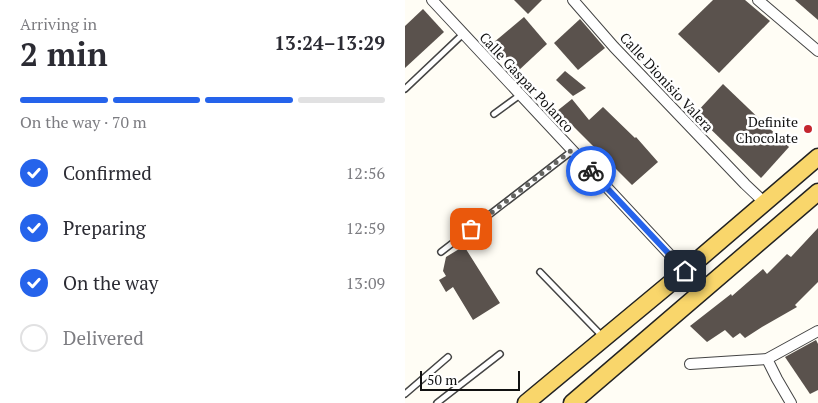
<!DOCTYPE html>
<meta charset="utf-8">
<style>
:root{--surface:#fff;--page:#f2f2f3;--text:#2b2b33;--muted:#7c7c81;--line:#e1e1e2;--accent:#2563eb}
body{margin:0;font-family:"PT Serif",serif;background:var(--page);color:var(--text);height:100vh;display:flex;flex-direction:column;font-size:19px;white-space:nowrap}
*{box-sizing:border-box;margin:0}
p{font-size:16px;color:var(--muted)}
.icon{flex:none;width:28px;height:28px;fill:none;stroke:currentColor;stroke-width:2;stroke-linecap:round;stroke-linejoin:round}
.map{position:relative;flex:1;overflow:hidden}
.side{display:flex;flex-direction:column;background:var(--surface);width:405px}
.side>*{flex:none}
.scale{position:absolute;left:15px;bottom:12px;width:100px;box-sizing:border-box;padding-left:5px;border:2px solid #111;border-top:0;font-size:14px;line-height:18px;white-space:nowrap;color:#111;-webkit-text-stroke:4px #fff;paint-order:stroke}
.pin{position:absolute;display:grid;place-items:center;width:42px;height:42px;color:#fff;margin:-21px;border-radius:10px;box-shadow:0 2px 8px #0006}
.courier{position:absolute;display:grid;place-items:center;width:50px;height:50px;margin:-25px;border:4px solid #2563eb;border-radius:50%;background:#fff;color:#222;box-shadow:0 1px 6px #0007}
.headline em{font-style:normal;font-weight:800}
.headline div{display:flex;flex-direction:column-reverse}
.headline{display:flex;align-items:center;justify-content:space-between;height:85px;padding:0 20px}
h1{font-size:32px;font-weight:800;line-height:38px}
.bar{display:grid;grid-template-columns:repeat(4,1fr);gap:8px 5px;align-content:center;height:60px;padding:0 20px}
.bar i{height:6px;border-radius:4px;background:var(--line)}
.bar .current{background:var(--accent)}
.bar p{grid-column:span 4}
ol{padding:0 20px;list-style:none}
li{display:flex;align-items:center;gap:15px;height:55px}
li p{margin-inline-start:auto}
li .icon{padding:5px;border-radius:50%;background:var(--accent);color:#fff;stroke-width:4}
li:last-child{color:var(--muted)}
li i{width:28px;height:28px;border:2px solid var(--line);border-radius:50%}
main{display:flex;flex:1;min-height:0}
.map>svg:first-child{display:block}
.building{fill:#5a524d}
.lines{fill:none;stroke-linecap:round;stroke-linejoin:round}
.lane-casing{stroke:#444;stroke-width:8}
.street-casing{stroke:#444;stroke-width:12}
.primary-casing{stroke:#222;stroke-width:19}
.lane{stroke:#fff;stroke-width:5}
.street{stroke:#fff;stroke-width:10}
.primary{stroke:#f9d66b;stroke-width:16}
.done{stroke:#646461;stroke-width:5;stroke-dasharray:0 9}
.route{stroke:#2563eb;stroke-width:6}
.poi-dot{fill:#c4262e;stroke:#fff;stroke-width:2}
.labels{text-anchor:middle;dominant-baseline:central;stroke-width:5;stroke-linejoin:round;paint-order:stroke}
.street-label{font-size:14px;fill:#111;stroke:#fff}
.poi-label{font-size:14px;fill:#111;stroke:#fff;text-anchor:end}
</style>
<main>
<section class="side">
<div class="headline"><div><h1>2 min</h1><p>Arriving in</p></div><em>13:24–13:29</em></div>
<div class="bar"><i class="current"></i><i class="current"></i><i class="current"></i><i></i><p>On the way · 70 m</p></div>
<ol>
<li><svg class="icon" aria-label="check" viewBox="0 0 24 24"><path d="M5 12l5 5 9-10"/></svg>Confirmed<p>12:56</p></li>
<li><svg class="icon" aria-label="check" viewBox="0 0 24 24"><path d="M5 12l5 5 9-10"/></svg>Preparing<p>12:59</p></li>
<li><svg class="icon" aria-label="check" viewBox="0 0 24 24"><path d="M5 12l5 5 9-10"/></svg>On the way<p>13:09</p></li>
<li><i></i>Delivered</li>
</ol>
</section>
<div class="map">
<svg width="413" height="403" viewBox="0 0 413 403">
<rect width="100%" height="100%" fill="#fffdf5"/>
<g class="building">
<path d="M 109,0 L 137,0 L 123,14 Z"/>
<path d="M 308,0 L 340,0 L 365,21 L 314,73 L 273,34 Z"/>
<path d="M 390,0 L 413,0 L 413,20 Z"/>
<path d="M 18,9 L 39,32 L 0,68 L 0,26 Z"/>
<path d="M 119,17 L 142,44 L 113,71 L 88,43 Z"/>
<path d="M 175,19 L 200,48 L 173,70 L 149,43 Z"/>
<path d="M 160,71 L 181,88 L 168,96 L 151,80 Z"/>
<path d="M 318,84 L 384,147 L 356,178 L 290,114 Z"/>
<path d="M 167,99 L 184,120 L 198,107 L 230,138 L 231,137 L 253,162 L 227,185 L 168,126 L 166,128 L 152,111 Z"/>
<path d="M 413,228 L 413,282 L 390,305 L 392,307 L 357,327 L 340,338 L 335,333 L 328,338 L 320,330 L 302,342 L 285,326 L 326,294 L 327,296 L 358,269 L 362,274 L 382,254 L 386,257 Z"/>
<path d="M 59,246 L 95,303 L 68,320 L 48,287 L 41,292 L 34,280 L 41,276 L 38,271 L 41,257 Z"/>
<path d="M 411,340 L 413,344 L 413,390 L 405,394 L 380,357 Z"/>
</g>
<g class="lines">
<defs>
<g id="lane">
<path d="M 0,89 L 58,34"/>
<path d="M 89,114 L 115,95"/>
<path d="M 36,252 L 167,151"/>
<path d="M 135,272 L 197,336"/>
<path d="M 0,394 L 43,357"/>
<path d="M 32,403 L 95,354"/>
</g>
<g id="street">
<path d="M 27,0 L 280,271"/>
<path d="M 168,0 L 209,47 L 340,184 L 360,203"/>
<path d="M 353,0 L 413,51"/>
<path d="M 362,359 L 372,379 L 386,403"/>
<path d="M 285,364 L 362,359 L 413,331"/>
</g>
<g id="primary">
<path d="M 121,403 L 280,271 L 413,157"/>
<path d="M 167,403 L 413,192"/>
</g>
</defs>
<use href="#lane" class="lane-casing"/>
<use href="#street" class="street-casing"/>
<use href="#primary" class="primary-casing"/>
<use href="#lane" class="lane"/>
<use href="#street" class="street"/>
<use href="#primary" class="primary"/>
</g>
<g class="lines">
<path class="done" d="M 66,229 L 167,150 L 186,171"/>
<path class="route" d="M 186,171 L 280,271"/>
</g>
<circle class="poi-dot" cx="403" cy="129" r="5"/>
<g class="labels">
<g class="street-label">
<text transform="translate(122 82) rotate(47)">Calle Gaspar Polanco</text>
<text transform="translate(262 82) rotate(47)">Calle Dionisio Valera</text>
</g>
<g class="poi-label">
<text x="393" y="121">Definite<tspan x="393" dy="16">Chocolate</tspan></text>
</g>
</g>
</svg>
<div class="scale">50 m</div>
<div class="pin" style="left:66px;top:229px;background:#ea580c"><svg class="icon" aria-label="bag" viewBox="0 0 24 24"><path d="M5 8h14l-1 12H6zM9 8a3 3 0 0 1 6 0"/></svg></div>
<div class="pin" style="left:280px;top:271px;background:#1f2937"><svg class="icon" aria-label="home" viewBox="0 0 24 24"><path d="M3 11l9-7 9 7M6 9v11h12V9"/></svg></div>
<div class="courier" style="left:186px;top:171px"><svg class="icon" aria-label="bike" viewBox="0 0 24 24"><circle cx="6" cy="16" r="4"/><circle cx="18" cy="16" r="4"/><path d="M6 16l4-8h5l3 8M10 8l3 8H6M13 5h3"/></svg></div>
</div>
</main>
